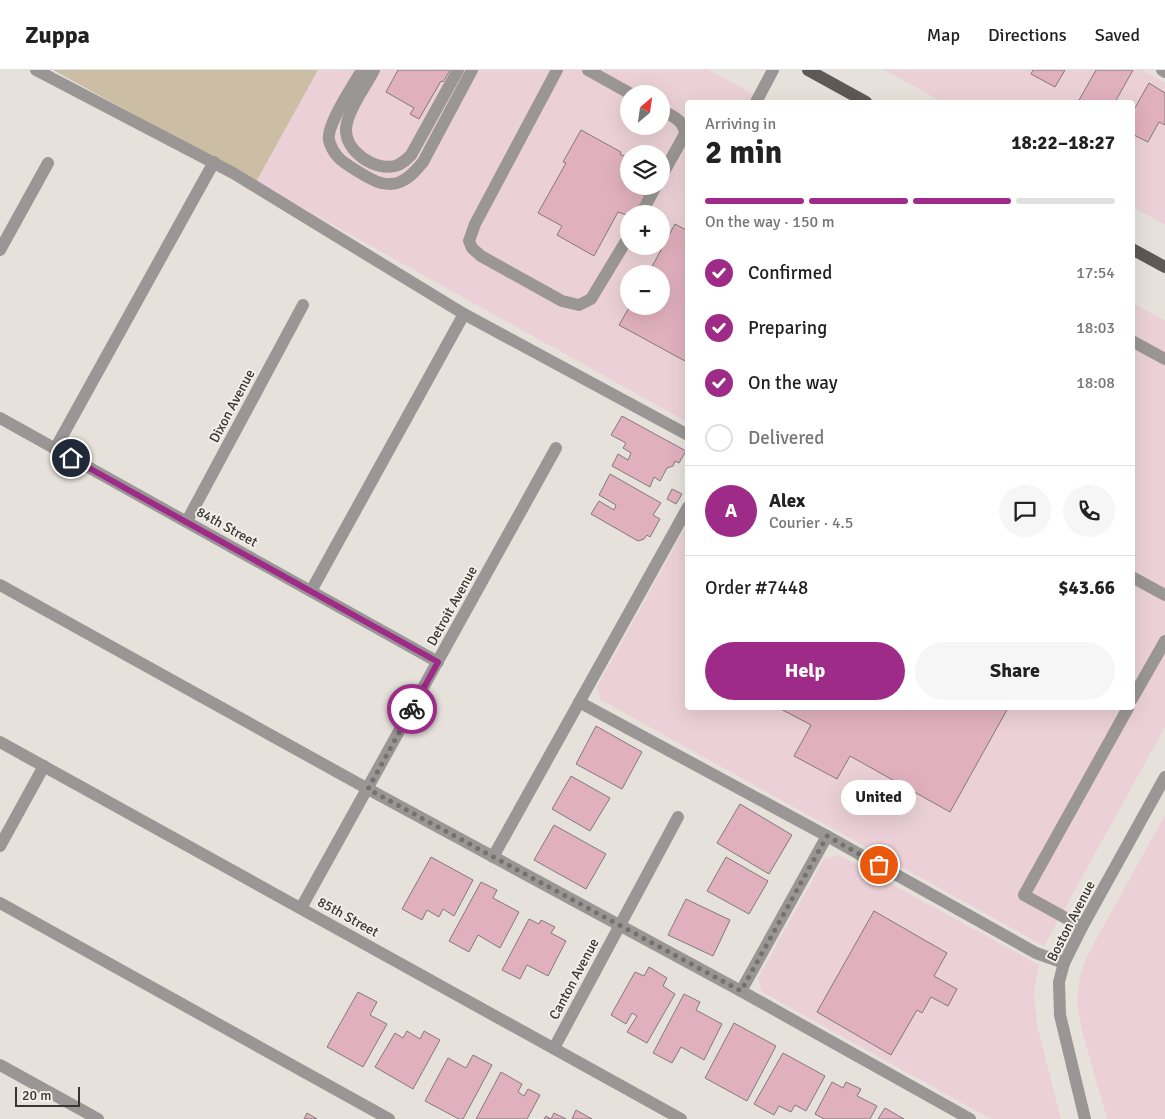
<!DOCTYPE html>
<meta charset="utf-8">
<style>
:root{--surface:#fff;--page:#f6f6f6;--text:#222;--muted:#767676;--line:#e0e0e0;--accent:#9e2b87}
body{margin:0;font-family:Signika,sans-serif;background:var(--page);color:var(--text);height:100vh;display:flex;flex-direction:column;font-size:19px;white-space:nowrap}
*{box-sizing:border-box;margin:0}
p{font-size:16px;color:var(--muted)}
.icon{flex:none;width:28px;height:28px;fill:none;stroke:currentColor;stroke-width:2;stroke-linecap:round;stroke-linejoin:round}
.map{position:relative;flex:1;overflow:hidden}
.panel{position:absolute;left:685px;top:30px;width:450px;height:610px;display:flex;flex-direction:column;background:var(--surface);border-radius:5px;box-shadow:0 5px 20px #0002}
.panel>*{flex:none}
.needle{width:32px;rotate:29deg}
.fabs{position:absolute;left:620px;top:15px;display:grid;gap:10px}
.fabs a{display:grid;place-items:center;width:50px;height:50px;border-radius:50%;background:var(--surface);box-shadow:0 5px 20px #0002;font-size:25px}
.scale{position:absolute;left:15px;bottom:12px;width:65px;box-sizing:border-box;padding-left:5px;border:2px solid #373633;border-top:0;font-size:14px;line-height:18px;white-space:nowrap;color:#373633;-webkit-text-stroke:4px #f3efe8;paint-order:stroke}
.pin{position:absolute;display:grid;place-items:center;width:42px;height:42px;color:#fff;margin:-21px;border:2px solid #fff;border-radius:50%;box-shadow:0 1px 5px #0007}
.courier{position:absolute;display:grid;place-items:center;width:50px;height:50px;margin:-25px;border:4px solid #9e2b87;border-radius:50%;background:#fff;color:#222;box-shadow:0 1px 6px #0007}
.bubble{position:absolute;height:35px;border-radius:18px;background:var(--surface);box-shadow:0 5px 20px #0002;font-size:16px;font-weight:800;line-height:35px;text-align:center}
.head em{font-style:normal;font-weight:800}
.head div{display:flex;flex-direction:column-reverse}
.head{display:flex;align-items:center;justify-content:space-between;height:85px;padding:0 20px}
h1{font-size:32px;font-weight:800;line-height:38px}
.bar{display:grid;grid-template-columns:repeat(4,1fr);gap:8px 5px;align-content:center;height:60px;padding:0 20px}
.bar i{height:6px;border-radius:4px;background:var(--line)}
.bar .on{background:var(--accent)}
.bar p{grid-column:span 4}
.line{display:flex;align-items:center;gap:12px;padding:0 20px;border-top:1px solid var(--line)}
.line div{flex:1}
.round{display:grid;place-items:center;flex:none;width:52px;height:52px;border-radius:26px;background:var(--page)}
ol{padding:0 20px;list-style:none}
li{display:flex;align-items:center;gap:15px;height:55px}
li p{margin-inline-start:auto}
li .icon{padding:5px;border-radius:50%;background:var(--accent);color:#fff;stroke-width:4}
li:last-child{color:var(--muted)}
li i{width:28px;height:28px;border:2px solid var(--line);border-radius:50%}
.cta{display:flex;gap:10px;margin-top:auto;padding:10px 20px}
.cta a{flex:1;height:58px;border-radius:30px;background:var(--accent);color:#fff;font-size:20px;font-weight:800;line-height:58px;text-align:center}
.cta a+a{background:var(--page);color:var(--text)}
header{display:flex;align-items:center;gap:30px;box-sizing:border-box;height:70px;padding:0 25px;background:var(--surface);border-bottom:1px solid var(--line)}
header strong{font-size:24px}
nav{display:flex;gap:28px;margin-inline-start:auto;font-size:18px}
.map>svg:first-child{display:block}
.commercial{fill:#ebd1d7;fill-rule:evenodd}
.green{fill:#ccbea5}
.building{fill:#e1b0bf;stroke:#81797b}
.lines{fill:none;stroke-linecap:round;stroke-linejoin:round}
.minor{stroke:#9a9695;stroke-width:12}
.major{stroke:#5e5856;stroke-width:12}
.done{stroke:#74726e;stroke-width:5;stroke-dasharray:0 9}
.route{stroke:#9e2b87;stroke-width:6}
.labels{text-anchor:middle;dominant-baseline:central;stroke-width:4;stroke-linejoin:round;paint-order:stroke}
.street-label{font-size:14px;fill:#373633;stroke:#f3efe8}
</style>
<header>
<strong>Zuppa</strong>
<nav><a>Map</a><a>Directions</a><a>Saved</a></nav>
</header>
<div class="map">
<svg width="1165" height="1049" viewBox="0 0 1165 1049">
<rect width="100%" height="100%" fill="#e6e2db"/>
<g class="commercial">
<path d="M 318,0 L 709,0 L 768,32 L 688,32 L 687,352 L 256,112 ZM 629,24 L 661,24 L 661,56 L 629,56 ZM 629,84 L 661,84 L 661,116 L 629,116 ZM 629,144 L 661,144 L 661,176 L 629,176 ZM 629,204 L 661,204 L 661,236 L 629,236 Z"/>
<path d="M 884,0 L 1142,0 L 1165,13 L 1165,155 L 1133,137 L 1132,32 L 943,32 Z"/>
<path d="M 1133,233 L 1165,251 L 1165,657 L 1044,876 L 601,630 L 597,617 L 687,454 L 688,638 L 1132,638 Z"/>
<path d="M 1165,745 L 1165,1049 L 1107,1049 L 1082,961 L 1077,936 L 1079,910 L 1087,886 Z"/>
<path d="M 839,785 L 1039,895 L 1034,921 L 1037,955 L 1061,1049 L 991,1049 L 762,922 L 758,908 L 824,789 Z"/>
</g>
<path class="green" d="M 53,0 L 318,0 L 256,112 Z"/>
<g class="building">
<path d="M 398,0 L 450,0 L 443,12 L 441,11 L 419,49 L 410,44 L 414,38 L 386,22 Z"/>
<path d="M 1033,0 L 1065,0 L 1055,17 L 1031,4 Z"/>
<path d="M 1096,0 L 1133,0 L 1115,32 L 1078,32 Z"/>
<path d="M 1149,13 L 1165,23 L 1165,55 L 1159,52 L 1148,72 L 1132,64 L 1132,43 Z"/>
<path d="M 581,60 L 621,82 L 620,84 L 629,88 L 629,116 L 636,117 L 634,120 L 647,127 L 638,144 L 629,144 L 629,146 L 618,142 L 594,186 L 557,165 L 562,156 L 538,143 L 566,93 L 563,92 Z"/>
<path d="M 675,154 L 688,161 L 688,287 L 685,291 L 619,255 L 630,236 L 661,236 L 661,204 L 648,204 Z"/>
<path d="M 622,346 L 686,381 L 679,393 L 675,391 L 673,396 L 667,398 L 660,411 L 654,407 L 650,417 L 612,396 L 618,384 L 628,390 L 631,383 L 623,378 L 626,373 L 611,365 Z"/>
<path d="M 610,404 L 661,433 L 653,445 L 660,449 L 650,467 L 647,465 L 644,469 L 638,471 L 591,444 L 599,431 L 614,440 L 616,435 L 599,425 Z"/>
<path d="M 672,419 L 682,424 L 676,434 L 667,429 Z"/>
<path d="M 779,638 L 1008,638 L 950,742 L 850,686 L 837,709 L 794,686 L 811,655 Z"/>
<path d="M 596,656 L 642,682 L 622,719 L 576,694 Z"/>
<path d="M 571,706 L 610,728 L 590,761 L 552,739 Z"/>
<path d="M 740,734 L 792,765 L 769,804 L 717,773 Z"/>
<path d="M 554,755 L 606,784 L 586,819 L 534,790 Z"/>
<path d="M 431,787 L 473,810 L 454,846 L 443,839 L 439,847 L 427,840 L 422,850 L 402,839 Z"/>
<path d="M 726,787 L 768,811 L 749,844 L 707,821 Z"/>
<path d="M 481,812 L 497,820 L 493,828 L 519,842 L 500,878 L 478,865 L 469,882 L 449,871 Z"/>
<path d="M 686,829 L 730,850 L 713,886 L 668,865 Z"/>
<path d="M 874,841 L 947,883 L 934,906 L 957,919 L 948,936 L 931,927 L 922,943 L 917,940 L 891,985 L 817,942 Z"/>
<path d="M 529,849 L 539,854 L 541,850 L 555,857 L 551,863 L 566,871 L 548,906 L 527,895 L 520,909 L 502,900 Z"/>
<path d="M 649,897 L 667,908 L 663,916 L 675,924 L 647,973 L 627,962 L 637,946 L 632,943 L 626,954 L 611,945 L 635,902 L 644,906 Z"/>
<path d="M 358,922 L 377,932 L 370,945 L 387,954 L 363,997 L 327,977 Z"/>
<path d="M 684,924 L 700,932 L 696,940 L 722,954 L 704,990 L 681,977 L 672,993 L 653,983 Z"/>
<path d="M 734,953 L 776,976 L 747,1031 L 705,1008 Z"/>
<path d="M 407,961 L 420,969 L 424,961 L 440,970 L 413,1019 L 375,997 L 395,963 L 403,968 Z"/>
<path d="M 783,983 L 825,1006 L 806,1041 L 795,1035 L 791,1042 L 779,1036 L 774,1045 L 754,1034 Z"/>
<path d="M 473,985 L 492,995 L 463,1049 L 459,1049 L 425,1031 L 448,988 L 466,998 Z"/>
<path d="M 501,1002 L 522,1014 L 518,1022 L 524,1026 L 528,1019 L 540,1025 L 527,1049 L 476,1049 Z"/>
<path d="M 832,1012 L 843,1018 L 846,1012 L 861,1019 L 857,1026 L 877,1036 L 870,1049 L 824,1049 L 815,1044 Z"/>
<path d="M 885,1038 L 904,1049 L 878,1049 Z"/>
<path d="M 576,1040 L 592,1049 L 572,1049 Z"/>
<path d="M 307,1043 L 317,1049 L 304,1049 Z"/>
<path d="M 554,1043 L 566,1049 L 544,1049 L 546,1046 L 551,1049 Z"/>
</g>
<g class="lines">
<g class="minor">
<path d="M 36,0 L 233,103 L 464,244 L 688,365"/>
<path d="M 362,0 C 354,14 326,55 329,70 C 330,75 334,83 338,87 C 343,93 372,111 381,113 C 386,114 394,115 400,112 C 410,108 416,100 423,92 L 472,0"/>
<path d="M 374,0 C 366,16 347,41 346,59 C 345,81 374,101 395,96 C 402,94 406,90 411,85 L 458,0"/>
<path d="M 557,0 L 475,154 L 469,171 L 472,178 L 481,186 L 562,231 L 579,235 L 591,229 L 629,166"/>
<path d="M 588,0 L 631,24"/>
<path d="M 1162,0 L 1165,2"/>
<path d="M 756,32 L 773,0"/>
<path d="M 661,40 C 672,46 684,50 685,64 L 661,107"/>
<path d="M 641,144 L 656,116"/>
<path d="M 0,180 L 48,93"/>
<path d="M 1132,271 L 1165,289"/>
<path d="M 0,348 L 438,592"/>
<path d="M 55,379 L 214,92"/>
<path d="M 187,451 L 303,235"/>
<path d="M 1132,507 L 1165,525"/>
<path d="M 0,515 L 368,719 L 741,921"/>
<path d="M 311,521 L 464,244"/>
<path d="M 1132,629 L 1165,571"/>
<path d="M 579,632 L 827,766 L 1036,883 L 1064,893"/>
<path d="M 0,672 L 681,1049"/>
<path d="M 827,766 L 741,921 L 970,1049"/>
<path d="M 0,776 L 44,696"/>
<path d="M 493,787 L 688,437"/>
<path d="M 0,833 L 389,1049"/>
<path d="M 301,838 L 556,378"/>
<path d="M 1082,857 L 1024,825 L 1128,638"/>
<path d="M 554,978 L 678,747"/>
<path d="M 0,995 L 98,1049"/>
<path d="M 1085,1049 L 1060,945 L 1059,912 L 1064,893 L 1082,857 L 1165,707"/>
</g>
<g class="major">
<path d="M 808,0 L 866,32"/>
<path d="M 1132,179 L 1165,197"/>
</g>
</g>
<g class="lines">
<path class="done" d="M 412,639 L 368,719 L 741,921 L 827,766 L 879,795"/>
<path class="route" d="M 71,388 L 438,592 L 412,639"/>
</g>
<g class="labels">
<g class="street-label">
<text transform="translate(232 336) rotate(-62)">Dixon Avenue</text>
<text transform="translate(227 457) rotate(29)">84th Street</text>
<text transform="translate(452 536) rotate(-61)">Detroit Avenue</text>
<text transform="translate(348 847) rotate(29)">85th Street</text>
<text transform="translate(1071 851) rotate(-63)">Boston Avenue</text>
<text transform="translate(574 909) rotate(-62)">Canton Avenue</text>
</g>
</g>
</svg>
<div class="fabs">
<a><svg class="needle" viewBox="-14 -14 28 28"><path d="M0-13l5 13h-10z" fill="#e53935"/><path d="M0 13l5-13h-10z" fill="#767676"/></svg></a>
<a><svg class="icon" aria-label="layers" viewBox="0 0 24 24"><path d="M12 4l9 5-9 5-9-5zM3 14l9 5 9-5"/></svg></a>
<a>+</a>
<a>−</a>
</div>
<div class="scale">20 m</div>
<div class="pin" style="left:879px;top:795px;background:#ea580c"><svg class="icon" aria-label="bag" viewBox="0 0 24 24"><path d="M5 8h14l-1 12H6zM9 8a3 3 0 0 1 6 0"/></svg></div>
<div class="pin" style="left:71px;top:388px;background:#1f2937"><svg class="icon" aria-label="home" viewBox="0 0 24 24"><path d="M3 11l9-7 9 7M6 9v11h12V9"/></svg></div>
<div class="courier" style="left:412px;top:639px"><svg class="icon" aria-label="bike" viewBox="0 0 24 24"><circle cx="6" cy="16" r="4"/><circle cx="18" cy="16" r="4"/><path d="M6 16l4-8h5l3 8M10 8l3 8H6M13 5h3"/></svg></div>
<div class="bubble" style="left:841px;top:710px;width:75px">United</div>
<section class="panel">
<div class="head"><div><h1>2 min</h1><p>Arriving in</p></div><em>18:22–18:27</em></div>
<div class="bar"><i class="on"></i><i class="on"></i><i class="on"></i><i></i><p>On the way · 150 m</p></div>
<ol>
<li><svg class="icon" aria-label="check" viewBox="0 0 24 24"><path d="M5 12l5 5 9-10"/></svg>Confirmed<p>17:54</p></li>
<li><svg class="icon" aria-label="check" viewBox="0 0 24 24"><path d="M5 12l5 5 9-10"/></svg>Preparing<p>18:03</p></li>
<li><svg class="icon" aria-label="check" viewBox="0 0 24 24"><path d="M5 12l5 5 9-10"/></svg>On the way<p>18:08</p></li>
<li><i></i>Delivered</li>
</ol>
<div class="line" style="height:90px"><b class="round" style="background:var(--accent);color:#fff">A</b><div><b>Alex</b><p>Courier · 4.5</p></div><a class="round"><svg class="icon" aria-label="chat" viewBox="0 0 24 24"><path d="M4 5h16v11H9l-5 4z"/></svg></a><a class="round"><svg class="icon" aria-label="phone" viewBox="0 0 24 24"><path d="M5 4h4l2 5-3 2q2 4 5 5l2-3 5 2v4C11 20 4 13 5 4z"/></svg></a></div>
<div class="line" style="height:65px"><div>Order #7448</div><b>$43.66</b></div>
<div class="cta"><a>Help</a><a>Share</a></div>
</section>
</div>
